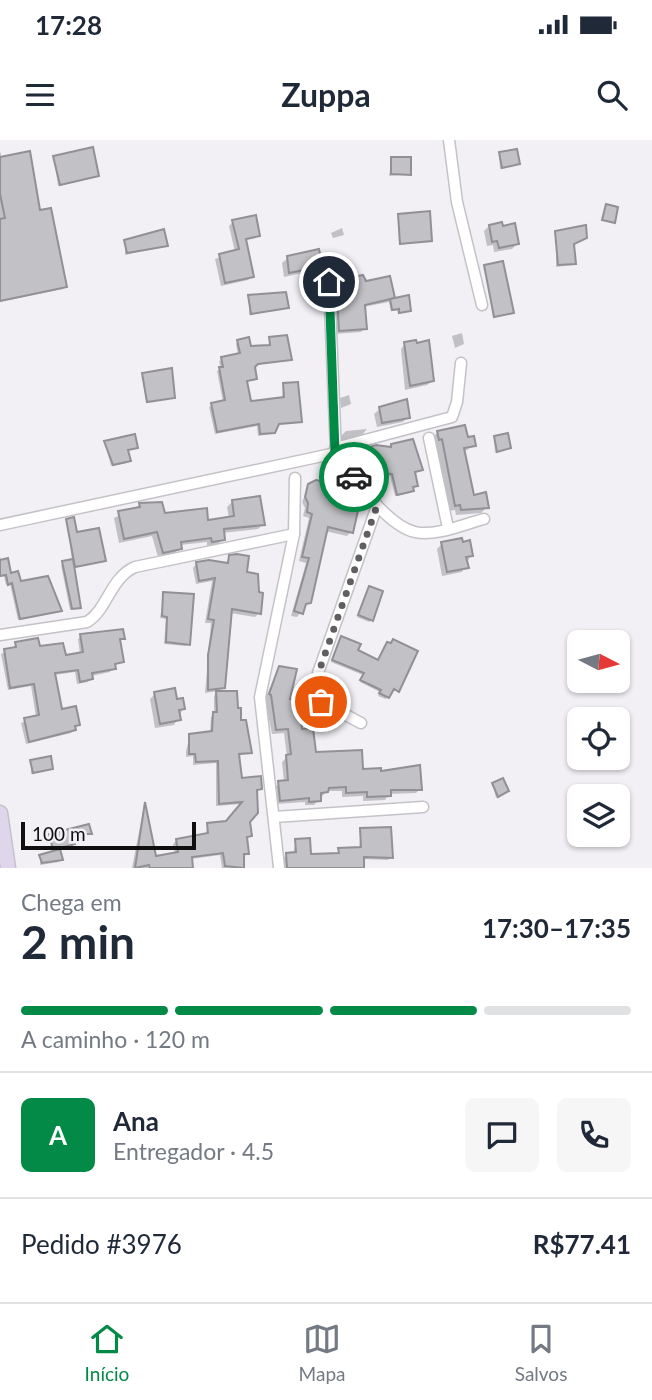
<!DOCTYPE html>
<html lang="pt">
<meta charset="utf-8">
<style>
:root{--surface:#fff;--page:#f6f6f7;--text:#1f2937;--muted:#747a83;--line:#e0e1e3;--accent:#028a46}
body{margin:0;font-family:Lato,sans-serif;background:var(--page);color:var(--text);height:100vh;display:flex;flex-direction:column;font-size:26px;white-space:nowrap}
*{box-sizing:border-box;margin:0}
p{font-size:23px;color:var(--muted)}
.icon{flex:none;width:38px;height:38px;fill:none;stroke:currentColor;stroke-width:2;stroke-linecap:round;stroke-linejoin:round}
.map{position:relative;height:728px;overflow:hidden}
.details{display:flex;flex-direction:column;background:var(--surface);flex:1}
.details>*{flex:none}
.needle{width:46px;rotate:96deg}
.buttons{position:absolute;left:567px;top:490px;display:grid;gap:14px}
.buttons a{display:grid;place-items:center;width:63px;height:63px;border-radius:10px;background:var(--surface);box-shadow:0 2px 5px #0004;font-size:35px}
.scale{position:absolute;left:21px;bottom:18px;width:175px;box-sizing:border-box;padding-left:7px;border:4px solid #100f10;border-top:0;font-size:19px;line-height:24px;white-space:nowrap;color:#100f10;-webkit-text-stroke:5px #f2f0f5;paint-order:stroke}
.pin{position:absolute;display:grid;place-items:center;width:60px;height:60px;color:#fff;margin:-30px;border:4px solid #fff;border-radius:50%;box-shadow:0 2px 7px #0007}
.courier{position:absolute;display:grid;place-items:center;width:70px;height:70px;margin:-35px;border:5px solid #028a46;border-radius:50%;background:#fff;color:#222;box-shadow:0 2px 9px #0007}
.overview em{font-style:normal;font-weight:700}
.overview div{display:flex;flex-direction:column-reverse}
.overview{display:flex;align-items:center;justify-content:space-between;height:119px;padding:0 21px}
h1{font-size:46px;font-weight:700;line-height:52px}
.bar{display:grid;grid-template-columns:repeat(4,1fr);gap:10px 7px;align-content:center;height:84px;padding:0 21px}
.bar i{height:9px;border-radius:5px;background:var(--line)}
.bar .current{background:var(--accent)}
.bar p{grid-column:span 4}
.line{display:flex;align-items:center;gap:18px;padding:0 21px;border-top:2px solid var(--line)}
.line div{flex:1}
.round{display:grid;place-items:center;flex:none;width:74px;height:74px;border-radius:10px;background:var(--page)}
.status{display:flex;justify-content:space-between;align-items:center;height:49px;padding:0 35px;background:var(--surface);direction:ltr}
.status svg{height:19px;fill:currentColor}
header{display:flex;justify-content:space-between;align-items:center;height:91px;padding:0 21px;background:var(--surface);font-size:32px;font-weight:700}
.tab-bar{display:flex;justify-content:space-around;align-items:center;height:98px;border-top:2px solid var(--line);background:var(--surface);font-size:19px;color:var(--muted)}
.tab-bar a{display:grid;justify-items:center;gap:4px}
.tab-bar .current{color:var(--accent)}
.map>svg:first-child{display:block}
.shadow{fill:#0003}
.building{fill:#c2c1c5;stroke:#929095;stroke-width:2}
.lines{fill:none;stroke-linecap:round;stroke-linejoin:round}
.street-casing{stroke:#c4c2c7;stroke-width:13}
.secondary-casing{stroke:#c4c2c7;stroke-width:17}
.street{stroke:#fff;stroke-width:10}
.secondary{stroke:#dfd6eb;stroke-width:14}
.done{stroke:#5f5e60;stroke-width:7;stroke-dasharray:0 12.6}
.route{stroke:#028a46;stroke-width:9}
</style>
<div class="status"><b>17:28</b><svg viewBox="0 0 49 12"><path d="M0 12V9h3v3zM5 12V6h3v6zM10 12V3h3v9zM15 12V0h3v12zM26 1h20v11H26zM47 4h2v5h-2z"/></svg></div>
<header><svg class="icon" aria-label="menu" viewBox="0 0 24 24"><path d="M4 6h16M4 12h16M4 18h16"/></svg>Zuppa<svg class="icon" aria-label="search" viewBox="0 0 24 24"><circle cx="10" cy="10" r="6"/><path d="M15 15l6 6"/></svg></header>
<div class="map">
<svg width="652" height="728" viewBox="0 0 652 728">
<rect width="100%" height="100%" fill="#f2f0f5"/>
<g class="shadow">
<path d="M 0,11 L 2,19 L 38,72 L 65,147 L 63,149 L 0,162 Z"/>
<path d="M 499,14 L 518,23 L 500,29 Z"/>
<path d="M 54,18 L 97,36 L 58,46 Z"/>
<path d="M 392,19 L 409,34 L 389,36 Z"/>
<path d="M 398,76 L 431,100 L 399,105 Z"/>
<path d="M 233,82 L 258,95 L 245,101 L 252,136 L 248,140 L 221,146 L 215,119 L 235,112 L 229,86 Z"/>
<path d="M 513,85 L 517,104 L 512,109 L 494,112 L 493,105 L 487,106 L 484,91 L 489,86 Z"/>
<path d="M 342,88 L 344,95 L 333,98 L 331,93 Z"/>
<path d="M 556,93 L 585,98 L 573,105 L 572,125 L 556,127 Z"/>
<path d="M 125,102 L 166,105 L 125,115 Z"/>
<path d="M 288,118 L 321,125 L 316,130 L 284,137 L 282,123 Z"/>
<path d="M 485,126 L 512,172 L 510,174 L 493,178 Z"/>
<path d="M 339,142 L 393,158 L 389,161 L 407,158 L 410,170 L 398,174 L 397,170 L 391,171 L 389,162 L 363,167 L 365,188 L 361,192 L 335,194 L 334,160 L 337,157 L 335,146 Z"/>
<path d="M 249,157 L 287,167 L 249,175 Z"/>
<path d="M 462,193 L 464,204 L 455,208 L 452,196 Z"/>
<path d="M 270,199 L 290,219 L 253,226 L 255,238 L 245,242 L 250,263 L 282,259 L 283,245 L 300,281 L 276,285 L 271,294 L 258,296 L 257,286 L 215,294 L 209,267 L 223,262 L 217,231 L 221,229 L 219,221 L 238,215 L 236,204 L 238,201 L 250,208 L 268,207 Z"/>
<path d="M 427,202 L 432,241 L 427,245 L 405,250 L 401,209 L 405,204 Z"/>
<path d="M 143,235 L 173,257 L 146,263 Z"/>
<path d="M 349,255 L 351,264 L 341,268 L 340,258 Z"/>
<path d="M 380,269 L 408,277 L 403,282 L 377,287 L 374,274 Z"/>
<path d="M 367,289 L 362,295 L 342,301 L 341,296 L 346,291 Z"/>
<path d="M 438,292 L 466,299 L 474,305 L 464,312 L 472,357 L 487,367 L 481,373 L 456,375 L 455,370 L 449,371 L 436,304 L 433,305 L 432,298 Z"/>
<path d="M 494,298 L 509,308 L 495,313 Z"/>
<path d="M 105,302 L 136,308 L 127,311 L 127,323 L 111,326 Z"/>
<path d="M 392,306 L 421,330 L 413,333 L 416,346 L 410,353 L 395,356 L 390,336 L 367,333 L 368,331 L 361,330 L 362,325 L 352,324 L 355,313 Z"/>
<path d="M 309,346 L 348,362 L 351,392 L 347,396 L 325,391 L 309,462 L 297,477 L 291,476 L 306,423 L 299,421 L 309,378 L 303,376 L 305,368 L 302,362 Z"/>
<path d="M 232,362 L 263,384 L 258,389 L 222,393 L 223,399 L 218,404 L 207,406 L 207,402 L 180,405 L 175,414 L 158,417 L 152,396 L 119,403 L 114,378 L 140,365 L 164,375 L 207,381 L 229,378 L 227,367 Z"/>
<path d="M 67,381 L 104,421 L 73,428 L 79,467 L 70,470 L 61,425 L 72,421 Z"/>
<path d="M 442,404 L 462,404 L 471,415 L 462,432 L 442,436 L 437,409 Z"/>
<path d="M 0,417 L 10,435 L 60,471 L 18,480 L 10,444 L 6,445 L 4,436 L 0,437 Z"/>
<path d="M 230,417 L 244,433 L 259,473 L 255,477 L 230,473 L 223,547 L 218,552 L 240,582 L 250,612 L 238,616 L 241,640 L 260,648 L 255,652 L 249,681 L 244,728 L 222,728 L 220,715 L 191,719 L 192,728 L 132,728 L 144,666 L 154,718 L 175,714 L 173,704 L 176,701 L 205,696 L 208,684 L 226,683 L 242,664 L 216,666 L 216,623 L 193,625 L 193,616 L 186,617 L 186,611 L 190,595 L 210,593 L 211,577 L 214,574 L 214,556 L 218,551 L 205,553 L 211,483 L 205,483 L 212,441 L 196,444 L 193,428 L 196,424 L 225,425 Z"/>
<path d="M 367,450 L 371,480 L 369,482 L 357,477 Z"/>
<path d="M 164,454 L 188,504 L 186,506 L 164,504 L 166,479 L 160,478 Z"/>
<path d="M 81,496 L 123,498 L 118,502 L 122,522 L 113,526 L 110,532 L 91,536 L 88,542 L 77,544 L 75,532 L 54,535 L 61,571 L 79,584 L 71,593 L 26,604 L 21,583 L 36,577 L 31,546 L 8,550 L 1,514 L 13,509 L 16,504 L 65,516 L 80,514 L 78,499 Z"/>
<path d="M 340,500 L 378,522 L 390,505 L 397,551 L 391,551 L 386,559 L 378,556 L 380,552 L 360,542 L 363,535 L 331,522 Z"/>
<path d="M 279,527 L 301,591 L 314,614 L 420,649 L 416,653 L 389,654 L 385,660 L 363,661 L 363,656 L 342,657 L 342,651 L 327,651 L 314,665 L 305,665 L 305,662 L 276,664 L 274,647 L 284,642 L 282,622 L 287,617 L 284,593 L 272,594 L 265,559 Z"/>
<path d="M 155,554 L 176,561 L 183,569 L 174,585 L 155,588 L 150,559 Z"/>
<path d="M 31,622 L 52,629 L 31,634 Z"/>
<path d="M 493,644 L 505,653 L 496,658 Z"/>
<path d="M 88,686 L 88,695 L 71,696 L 58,709 L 59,722 L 40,725 L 40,716 L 52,713 L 50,696 Z"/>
<path d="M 361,690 L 391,717 L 388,720 L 363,719 L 362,728 L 284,728 L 284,717 L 293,714 L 296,701 L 309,716 L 337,715 L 339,710 L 359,709 Z"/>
</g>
<g class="building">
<path d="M 93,7 L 99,36 L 60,45 L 53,16 Z"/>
<path d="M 517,9 L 520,24 L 502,28 L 499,12 Z"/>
<path d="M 30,11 L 40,70 L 51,68 L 67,147 L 0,161 L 0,79 L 5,78 L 0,54 L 0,17 Z"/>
<path d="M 391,17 L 411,17 L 411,35 L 391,34 Z"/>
<path d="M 606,64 L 618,67 L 615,83 L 602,80 Z"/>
<path d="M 430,71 L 432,101 L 400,104 L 398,74 Z"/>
<path d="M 256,75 L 260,96 L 246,99 L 254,137 L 225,143 L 219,114 L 239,109 L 232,80 Z"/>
<path d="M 502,82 L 503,86 L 515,83 L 519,104 L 499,108 L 497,101 L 492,102 L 489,85 Z"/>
<path d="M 586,85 L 587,98 L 574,104 L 576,124 L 558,125 L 555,91 Z"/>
<path d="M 164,89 L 168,106 L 127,113 L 124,100 Z"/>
<path d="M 319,109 L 323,126 L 289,133 L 287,116 Z"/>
<path d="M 503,121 L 514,173 L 494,177 L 484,125 Z"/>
<path d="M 363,135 L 366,141 L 390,136 L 395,158 L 365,165 L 367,189 L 339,191 L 337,155 L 341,154 L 339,140 Z"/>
<path d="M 286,152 L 289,168 L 251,174 L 248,155 Z"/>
<path d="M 409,155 L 411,171 L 399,173 L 399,169 L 392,170 L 390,159 Z"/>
<path d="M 287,195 L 292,220 L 258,224 L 255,227 L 257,239 L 247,241 L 251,261 L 284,257 L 283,243 L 298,242 L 302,282 L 279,284 L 275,293 L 260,294 L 259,284 L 217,292 L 211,263 L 225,260 L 219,227 L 223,227 L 221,217 L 240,213 L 237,200 L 249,197 L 251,206 L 270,205 L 269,197 Z"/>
<path d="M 416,200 L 417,203 L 429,200 L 434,241 L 410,246 L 404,202 Z"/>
<path d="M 172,228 L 175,258 L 147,262 L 142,233 Z"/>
<path d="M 407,259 L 410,278 L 382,283 L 379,267 Z"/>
<path d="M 465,285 L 468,297 L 474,296 L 476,306 L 464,308 L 474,355 L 486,352 L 489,368 L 461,370 L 460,365 L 455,366 L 442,299 L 439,300 L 437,291 Z"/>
<path d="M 508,293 L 511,308 L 497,312 L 494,296 Z"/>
<path d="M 135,294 L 138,308 L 128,310 L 131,321 L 113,325 L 104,301 Z"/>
<path d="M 413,299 L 423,330 L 415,332 L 418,346 L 413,347 L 414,351 L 397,355 L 392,334 L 368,332 L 369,329 L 362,328 L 363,324 L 353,322 L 354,311 L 376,305 L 391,307 L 391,304 Z"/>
<path d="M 316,340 L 353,348 L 350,360 L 359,362 L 359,366 L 353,393 L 328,387 L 311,463 L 306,464 L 303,474 L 294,471 L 309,418 L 302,417 L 312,374 L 307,372 L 308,363 L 305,357 L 308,344 Z"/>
<path d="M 260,356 L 265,385 L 224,389 L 225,400 L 212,402 L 211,398 L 181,402 L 182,409 L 163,413 L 157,392 L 124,399 L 118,371 L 140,367 L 139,363 L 162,362 L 165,373 L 207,368 L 208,380 L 234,376 L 232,360 Z"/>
<path d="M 74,377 L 77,392 L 99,388 L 106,421 L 75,427 L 66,379 Z"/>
<path d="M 462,398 L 463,402 L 470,400 L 473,416 L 466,417 L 469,428 L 447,432 L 441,402 Z"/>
<path d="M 237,414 L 249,416 L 247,432 L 258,434 L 259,452 L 263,453 L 261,474 L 232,469 L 225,548 L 208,550 L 208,515 L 214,480 L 208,479 L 215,438 L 199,441 L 196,422 L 209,420 L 228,423 L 229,415 Z"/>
<path d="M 8,418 L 11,433 L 18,431 L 21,441 L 48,436 L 62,471 L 20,479 L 12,443 L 8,445 L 6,435 L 0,436 L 0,420 Z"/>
<path d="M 73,419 L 81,468 L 72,469 L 62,421 Z"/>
<path d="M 369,446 L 383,451 L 373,481 L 358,475 Z"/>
<path d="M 163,452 L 194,454 L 190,505 L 166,502 L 167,477 L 162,476 Z"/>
<path d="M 123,489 L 125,499 L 120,499 L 124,522 L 115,524 L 116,529 L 92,533 L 93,539 L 80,542 L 78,530 L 55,533 L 62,569 L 76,566 L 80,585 L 75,586 L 76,590 L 29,602 L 24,578 L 39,575 L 34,544 L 10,548 L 4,509 L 16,507 L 15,502 L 38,498 L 40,506 L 63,503 L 66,515 L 83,512 L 80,494 Z"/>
<path d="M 341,496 L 361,504 L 358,510 L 378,520 L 387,502 L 391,503 L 393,499 L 418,511 L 399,552 L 394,549 L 389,558 L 379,553 L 381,550 L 360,540 L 364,533 L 332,520 Z"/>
<path d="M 279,526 L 297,529 L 290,559 L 300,563 L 302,589 L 313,588 L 316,612 L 362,610 L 363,629 L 381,628 L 381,631 L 420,625 L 422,650 L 391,650 L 391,656 L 367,657 L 367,652 L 346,653 L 346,647 L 329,648 L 328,652 L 321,653 L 321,661 L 309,662 L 309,658 L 280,661 L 278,641 L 288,640 L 286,615 L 291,614 L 288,589 L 276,590 L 271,555 L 269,554 Z"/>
<path d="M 175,548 L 177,559 L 183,558 L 185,569 L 179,570 L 181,580 L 160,584 L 154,552 Z"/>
<path d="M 216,551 L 237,551 L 238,568 L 241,568 L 241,580 L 246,580 L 252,613 L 239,614 L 242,638 L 261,636 L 262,649 L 257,650 L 258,673 L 250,682 L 252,696 L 247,697 L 249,714 L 244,714 L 244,728 L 225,726 L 223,713 L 192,717 L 193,728 L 150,728 L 149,725 L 135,728 L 145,662 L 156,716 L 178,712 L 176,699 L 208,693 L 207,683 L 226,681 L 242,662 L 219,664 L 218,621 L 196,622 L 195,614 L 189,614 L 189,594 L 212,591 L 213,572 L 217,572 Z"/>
<path d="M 51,616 L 53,629 L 33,633 L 30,620 Z"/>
<path d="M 503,638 L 509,651 L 498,657 L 492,643 Z"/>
<path d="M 89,684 L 92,694 L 72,694 L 75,704 L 53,710 L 49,694 Z"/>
<path d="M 391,687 L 393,718 L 364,717 L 364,728 L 287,728 L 286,713 L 296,712 L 295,699 L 310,698 L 311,714 L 339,713 L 338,708 L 361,707 L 360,688 Z"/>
<path d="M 60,709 L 63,720 L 42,723 L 39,715 Z"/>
</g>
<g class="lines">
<defs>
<g id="street">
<path d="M 449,0 L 457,62 L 482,165"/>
<path d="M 329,142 L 336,313"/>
<path d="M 429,298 L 448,388"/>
<path d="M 335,308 L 452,277 L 457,262 L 461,223"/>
<path d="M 0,385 L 336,313 C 354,336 385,385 415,392 C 435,397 464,384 484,379"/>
<path d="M 0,495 L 87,482 C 108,469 110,438 135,427 L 294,394"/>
<path d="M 361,583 L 321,562 L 318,533 L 377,366"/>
<path d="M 274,677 L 423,667"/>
<path d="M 279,727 L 260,557 L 294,394 L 295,338"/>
</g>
<path id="secondary" d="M 0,673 L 8,728"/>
</defs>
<use href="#street" class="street-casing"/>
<use href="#secondary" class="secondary-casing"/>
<use href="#street" class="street"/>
<use href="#secondary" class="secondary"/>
</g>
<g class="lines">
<path class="done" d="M 321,562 L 318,534 L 377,366 L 354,337"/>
<path class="route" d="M 329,142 L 335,313 L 354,337"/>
</g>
</svg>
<div class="buttons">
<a><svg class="needle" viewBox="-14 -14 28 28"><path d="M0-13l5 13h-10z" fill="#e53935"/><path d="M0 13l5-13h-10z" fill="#747a83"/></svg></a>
<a><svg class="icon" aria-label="locate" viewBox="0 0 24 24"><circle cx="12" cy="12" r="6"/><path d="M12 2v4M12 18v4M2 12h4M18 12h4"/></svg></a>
<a><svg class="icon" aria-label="layers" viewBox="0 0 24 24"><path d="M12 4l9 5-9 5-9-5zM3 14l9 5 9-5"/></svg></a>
</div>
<div class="scale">100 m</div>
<div class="pin" style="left:321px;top:562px;background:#ea580c"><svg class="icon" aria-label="bag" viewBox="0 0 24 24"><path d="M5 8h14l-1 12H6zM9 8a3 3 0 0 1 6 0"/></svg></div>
<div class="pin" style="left:329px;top:142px;background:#1f2937"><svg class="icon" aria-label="home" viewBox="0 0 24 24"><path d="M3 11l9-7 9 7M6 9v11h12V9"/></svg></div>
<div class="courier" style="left:354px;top:337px"><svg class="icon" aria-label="car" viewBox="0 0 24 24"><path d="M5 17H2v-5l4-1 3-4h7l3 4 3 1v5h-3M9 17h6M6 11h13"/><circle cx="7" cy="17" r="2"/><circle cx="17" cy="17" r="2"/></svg></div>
</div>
<section class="details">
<div class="overview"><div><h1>2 min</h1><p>Chega em</p></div><em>17:30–17:35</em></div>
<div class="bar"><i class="current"></i><i class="current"></i><i class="current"></i><i></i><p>A caminho · 120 m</p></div>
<div class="line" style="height:126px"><b class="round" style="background:var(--accent);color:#fff">A</b><div><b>Ana</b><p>Entregador · 4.5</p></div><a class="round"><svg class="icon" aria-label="chat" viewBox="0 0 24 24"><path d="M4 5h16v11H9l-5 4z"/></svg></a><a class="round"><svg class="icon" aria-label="phone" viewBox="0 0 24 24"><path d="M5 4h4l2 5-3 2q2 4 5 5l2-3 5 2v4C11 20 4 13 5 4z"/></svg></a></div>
<div class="line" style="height:91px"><div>Pedido #3976</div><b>R$77.41</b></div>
</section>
<nav class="tab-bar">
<a class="current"><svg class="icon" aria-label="home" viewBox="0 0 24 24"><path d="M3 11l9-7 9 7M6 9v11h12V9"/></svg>Início</a>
<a><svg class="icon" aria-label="map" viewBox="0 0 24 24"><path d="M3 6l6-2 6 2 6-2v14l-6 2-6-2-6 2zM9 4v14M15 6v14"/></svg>Mapa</a>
<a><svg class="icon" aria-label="saved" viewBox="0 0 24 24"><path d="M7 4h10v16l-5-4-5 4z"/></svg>Salvos</a>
</nav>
